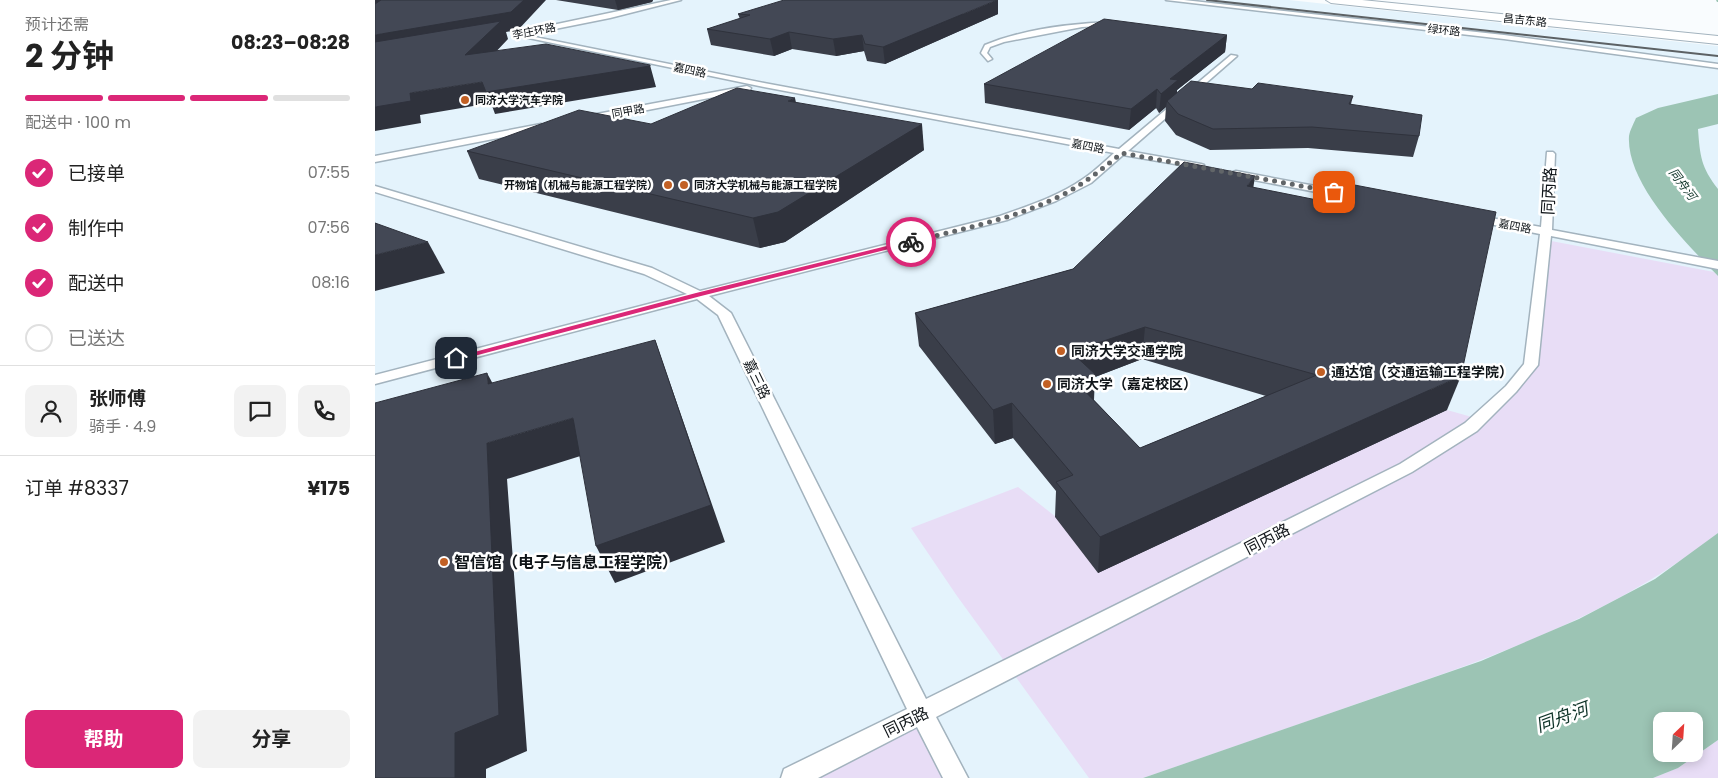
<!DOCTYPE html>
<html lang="zh">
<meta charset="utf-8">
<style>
:root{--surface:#fff;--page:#f2f2f2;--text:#222;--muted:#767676;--line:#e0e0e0;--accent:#db2777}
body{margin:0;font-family:Poppins,"Noto Sans SC",sans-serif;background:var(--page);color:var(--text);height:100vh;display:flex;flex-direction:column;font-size:19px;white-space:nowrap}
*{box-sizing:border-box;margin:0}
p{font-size:16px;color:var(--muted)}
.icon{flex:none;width:28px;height:28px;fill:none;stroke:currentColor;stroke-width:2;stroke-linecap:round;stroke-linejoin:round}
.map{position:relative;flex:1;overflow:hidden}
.details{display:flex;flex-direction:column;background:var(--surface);width:375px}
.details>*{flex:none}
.needle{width:32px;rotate:25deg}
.fabs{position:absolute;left:1278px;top:712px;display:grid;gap:10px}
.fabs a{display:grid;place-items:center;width:50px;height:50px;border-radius:10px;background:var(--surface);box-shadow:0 2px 12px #0003;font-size:25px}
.pin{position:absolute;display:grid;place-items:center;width:42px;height:42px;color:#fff;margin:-21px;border-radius:10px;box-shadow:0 2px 8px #0006}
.courier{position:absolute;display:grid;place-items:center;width:50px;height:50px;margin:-25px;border:4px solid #db2777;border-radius:50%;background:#fff;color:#222;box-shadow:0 1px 6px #0007}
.headline em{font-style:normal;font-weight:700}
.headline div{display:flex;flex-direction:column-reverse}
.headline{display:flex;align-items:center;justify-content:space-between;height:85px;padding:0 25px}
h1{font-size:32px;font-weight:700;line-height:38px}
.bar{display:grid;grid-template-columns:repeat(4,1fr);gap:8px 5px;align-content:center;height:60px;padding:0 25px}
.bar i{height:6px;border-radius:4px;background:var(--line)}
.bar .on{background:var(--accent)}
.bar p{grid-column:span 4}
.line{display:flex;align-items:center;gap:12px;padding:0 25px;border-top:1px solid var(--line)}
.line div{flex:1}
.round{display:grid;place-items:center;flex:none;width:52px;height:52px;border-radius:10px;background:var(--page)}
ol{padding:0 25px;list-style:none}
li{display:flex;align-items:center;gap:15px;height:55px}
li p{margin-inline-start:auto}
li .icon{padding:5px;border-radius:50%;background:var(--accent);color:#fff;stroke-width:4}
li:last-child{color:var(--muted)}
li i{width:28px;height:28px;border:2px solid var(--line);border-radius:50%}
.action{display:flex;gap:10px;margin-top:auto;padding:10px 25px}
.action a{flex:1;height:58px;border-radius:10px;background:var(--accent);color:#fff;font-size:20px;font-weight:700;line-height:58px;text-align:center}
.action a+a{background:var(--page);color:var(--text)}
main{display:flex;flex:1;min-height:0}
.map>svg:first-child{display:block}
.built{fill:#e4f3fc;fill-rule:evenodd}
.green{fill:#e8ddf6}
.water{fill:#9cc4b4;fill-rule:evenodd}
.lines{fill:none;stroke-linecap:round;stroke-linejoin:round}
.stream{fill:#9cc4b4;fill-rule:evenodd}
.service-casing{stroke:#a3b3be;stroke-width:3}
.tertiary-casing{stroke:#a3b3be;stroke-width:2}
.service{fill:#fff;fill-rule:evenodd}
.tertiary{fill:#fff;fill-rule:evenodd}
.rail{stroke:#5c6164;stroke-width:2}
.wall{fill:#3a3e49;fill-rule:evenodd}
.shaded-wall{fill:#2f323c}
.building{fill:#434855;stroke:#2f323c;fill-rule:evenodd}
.route{fill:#db2777}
.done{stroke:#616568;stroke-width:5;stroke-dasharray:0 9}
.poi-dot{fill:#c26024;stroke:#fff;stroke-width:2}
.labels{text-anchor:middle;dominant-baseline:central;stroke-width:5;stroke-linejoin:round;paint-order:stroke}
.far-street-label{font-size:11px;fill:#0f1418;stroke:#fff}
.far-poi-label{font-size:11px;font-weight:bold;fill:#0f1418;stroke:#fff;text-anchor:start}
.far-water-label{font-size:12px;font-style:italic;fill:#0e3328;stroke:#fff}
.poi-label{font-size:14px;font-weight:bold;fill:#0f1418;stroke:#fff;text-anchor:start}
.street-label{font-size:14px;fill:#0f1418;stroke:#fff}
.near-street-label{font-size:16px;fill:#0f1418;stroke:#fff}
.near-poi-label{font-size:16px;font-weight:bold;fill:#0f1418;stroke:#fff;text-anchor:start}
.near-water-label{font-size:18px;font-style:italic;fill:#0e3328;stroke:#fff}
</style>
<main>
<section class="details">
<div class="headline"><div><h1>2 分钟</h1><p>预计还需</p></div><em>08:23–08:28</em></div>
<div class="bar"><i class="on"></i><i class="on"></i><i class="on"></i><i></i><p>配送中 · 100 m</p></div>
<ol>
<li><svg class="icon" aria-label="check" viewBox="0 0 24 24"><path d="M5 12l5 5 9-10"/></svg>已接单<p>07:55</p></li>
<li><svg class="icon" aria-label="check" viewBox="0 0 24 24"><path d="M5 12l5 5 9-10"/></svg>制作中<p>07:56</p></li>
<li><svg class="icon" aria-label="check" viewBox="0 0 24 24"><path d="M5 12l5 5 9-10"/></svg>配送中<p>08:16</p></li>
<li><i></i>已送达</li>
</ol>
<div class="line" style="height:90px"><a class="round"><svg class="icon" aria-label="person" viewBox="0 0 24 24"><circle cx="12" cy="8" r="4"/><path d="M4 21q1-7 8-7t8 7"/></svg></a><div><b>张师傅</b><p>骑手 · 4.9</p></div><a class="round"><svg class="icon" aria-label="chat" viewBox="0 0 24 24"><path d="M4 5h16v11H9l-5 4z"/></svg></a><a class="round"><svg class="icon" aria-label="phone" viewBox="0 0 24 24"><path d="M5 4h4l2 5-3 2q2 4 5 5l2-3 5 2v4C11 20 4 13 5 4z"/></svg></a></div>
<div class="line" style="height:65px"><div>订单 #8337</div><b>¥175</b></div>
<div class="action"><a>帮助</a><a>分享</a></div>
</section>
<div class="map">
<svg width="1343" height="778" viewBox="0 0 1343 778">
<rect width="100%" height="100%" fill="#f9fcfe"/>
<path class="built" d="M 0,0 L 914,0 L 1343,46 L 1343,778 L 0,778 ZM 1286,721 L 1319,721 L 1319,754 L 1286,754 Z"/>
<g class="green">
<path d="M 1171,240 L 1339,272 L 1343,276 L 1343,533 C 1242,613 1124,655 1004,696 C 925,724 846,751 768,778 L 714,778 L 582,596 L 536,528 L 643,487 L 681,517 L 723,572 L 1072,410 L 1104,419 L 1156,365 Z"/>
<path d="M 547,714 L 576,778 L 418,778 Z"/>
<path d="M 1343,740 L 1343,778 L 1278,778 L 1303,768 Z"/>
</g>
<g class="water">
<path d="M 1343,94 L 1343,124 L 1323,129 C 1325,156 1326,167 1343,189 L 1343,276 C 1312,244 1251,184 1254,136 C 1255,130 1259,123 1261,118 L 1283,108 Z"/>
<path d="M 1343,533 L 1343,740 L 1303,768 L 1278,778 L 768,778 L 1106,661 L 1204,619 L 1280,579 ZM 1286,721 L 1319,721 L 1319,754 L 1286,754 Z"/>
</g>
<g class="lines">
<path class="stream" d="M 1341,0 L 1343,0 L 1343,2 L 1342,2 Z"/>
<defs>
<g id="service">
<path d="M 296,0 L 306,0 L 235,18 L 150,35 L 389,83 L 744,149 L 856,55 L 862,56 L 753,151 L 826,164 L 829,165 L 829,169 L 748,155 L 716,183 L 681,201 L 632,220 L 334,296 L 356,313 L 551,699 L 1025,464 L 1090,423 L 1131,386 L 1149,364 L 1165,234 L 1099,221 L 1094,218 L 1099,215 L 1166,227 L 1172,152 L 1178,152 L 1180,154 L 1177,230 L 1343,261 L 1343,269 L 1176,236 L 1163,365 L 1141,392 L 1102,431 L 1037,472 L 561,717 L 593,778 L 568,778 L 542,727 L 443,778 L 406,778 L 409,769 L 532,709 L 343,315 L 322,299 L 0,384 L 0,375 L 312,294 L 269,274 L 0,192 L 0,186 L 277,268 L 325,291 L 625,216 C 653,206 684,196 708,179 C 719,172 729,162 739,153 L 389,87 L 139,35 L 146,34 L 149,31 Z"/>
<path d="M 791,0 L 809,0 L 1129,35 L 1343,64 L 1343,68 L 1129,39 Z"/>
<path d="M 741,22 L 743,23 L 743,25 L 707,27 L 629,42 L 615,47 L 612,53 L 617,59 L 613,61 L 606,53 L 610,45 C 649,29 699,23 741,22 Z"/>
<path d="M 372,86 L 376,88 L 375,90 L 211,122 L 207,119 L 211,116 Z"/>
<path d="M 166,124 L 170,127 L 169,129 L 0,162 L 0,156 Z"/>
<path d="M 861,171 L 983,194 L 988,197 L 983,200 L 858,176 L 858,172 Z"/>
</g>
<path id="tertiary" d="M 951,0 L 987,0 L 1343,36 L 1343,44 L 956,3 Z"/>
</defs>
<use href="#service" class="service-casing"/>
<use href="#tertiary" class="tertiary-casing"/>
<use href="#service" class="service"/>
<use href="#tertiary" class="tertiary"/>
<path class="rail" d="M 832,0 L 1343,56"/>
</g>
<g class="wall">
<path d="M 181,0 L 278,0 L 277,2 L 243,10 Z"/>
<path d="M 363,14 L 623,14 L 510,64 L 492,61 L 489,51 L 461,56 L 417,49 L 399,56 L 336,45 L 332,29 L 365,19 Z"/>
<path d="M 852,35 L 850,52 L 802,90 L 802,93 L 877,89 L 978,96 L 976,104 L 1044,136 L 1038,157 L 933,148 L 835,150 L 801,135 L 790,121 L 791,107 L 784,113 L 781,108 L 754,130 L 610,103 L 609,84 Z"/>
<path d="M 421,103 L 549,150 L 410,242 L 385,248 L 104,179 L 92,151 Z"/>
<path d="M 878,187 L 1072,410 L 723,573 L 680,517 L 681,491 L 638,438 L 620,444 L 544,346 L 540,313 L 698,269 ZM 767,359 L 891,396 L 765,448 L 719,400 L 720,377 Z"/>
</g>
<g class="shaded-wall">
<path d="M 0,0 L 17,0 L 0,17 Z"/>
<path d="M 149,0 L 171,0 L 143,30 L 131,32 L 133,39 L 99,75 L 0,55 L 0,35 Z"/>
<path d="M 240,0 L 278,0 L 277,2 L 243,10 Z"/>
<path d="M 622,0 L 623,0 L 623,14 L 510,64 L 508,47 Z"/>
<path d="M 414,32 L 417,49 L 399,56 L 395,39 Z"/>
<path d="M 487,35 L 489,51 L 461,56 L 458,39 Z"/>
<path d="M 852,35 L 850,52 L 802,90 L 802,99 L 792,101 L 791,107 L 784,113 L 786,94 L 795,79 Z"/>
<path d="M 275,65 L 281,87 L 120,114 L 116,103 L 45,115 L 46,123 L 0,131 L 0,107 L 35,93 L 107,82 Z"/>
<path d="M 782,89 L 781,108 L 754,130 L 756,109 Z"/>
<path d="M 420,98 L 425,122 L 413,101 Z"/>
<path d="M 547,124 L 549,150 L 410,242 L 385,248 L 378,218 Z"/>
<path d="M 880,176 L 876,204 L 872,186 Z"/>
<path d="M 53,242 L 70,273 L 0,291 L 0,255 Z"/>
<path d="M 770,327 L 767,359 L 720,377 L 718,407 L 699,415 L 696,352 Z"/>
<path d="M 280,340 L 350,542 L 240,583 L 221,546 Z"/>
<path d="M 112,373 L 131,408 L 113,384 Z"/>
<path d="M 1086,376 L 1072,410 L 723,573 L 725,537 Z"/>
<path d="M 637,403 L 638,438 L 620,444 L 618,410 Z"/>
<path d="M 198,418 L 215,453 L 132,479 L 152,751 L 111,769 L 111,778 L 80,778 L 80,733 L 112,443 Z"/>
</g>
<g class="building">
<path d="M 6,0 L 149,0 L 136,12 L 0,35 L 0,4 Z"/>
<path d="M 409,0 L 622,0 L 508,47 L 490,44 L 487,35 L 458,39 L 414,32 L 395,39 L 332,29 L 375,15 L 363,14 Z"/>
<path d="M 729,19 L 852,35 L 795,79 L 803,80 L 786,94 L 782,89 L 756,109 L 609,84 Z"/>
<path d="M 126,21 L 90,55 L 171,44 L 275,65 L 275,66 L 111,92 L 107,82 L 35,93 L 36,101 L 0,107 L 0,42 Z"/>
<path d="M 816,81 L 877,89 L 883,83 L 978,96 L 974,104 L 1047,115 L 1044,136 L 937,127 L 838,129 L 803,114 L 792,101 Z"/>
<path d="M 362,88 L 420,98 L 413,101 L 547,124 L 403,212 L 378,218 L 92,151 L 204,110 L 276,124 Z"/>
<path d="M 809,162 L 880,176 L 872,186 L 957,203 L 969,183 L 1121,212 L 1086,376 L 725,537 L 681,482 L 698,475 L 637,403 L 618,410 L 540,313 L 698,269 ZM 770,327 L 942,375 L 765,448 L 700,381 L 720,374 L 696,352 Z"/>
<path d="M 0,223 L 53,242 L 0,255 Z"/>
<path d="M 280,340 L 336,505 L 221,546 L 198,418 L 112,443 L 124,715 L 80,733 L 80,778 L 0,778 L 0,403 L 112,373 L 113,384 Z"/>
</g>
<path class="route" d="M 536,240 L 538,243 L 326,296 L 84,360 L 77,358 L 321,293 Z"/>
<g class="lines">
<path class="done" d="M 536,242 C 586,229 639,219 685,196 C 708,185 727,169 747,153 L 959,192"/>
</g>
<g class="poi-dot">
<circle cx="90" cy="100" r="5"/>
<circle cx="293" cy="185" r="5"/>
<circle cx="309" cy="185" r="5"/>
<circle cx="686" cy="351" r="5"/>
<circle cx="946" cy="372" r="5"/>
<circle cx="672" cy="384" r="5"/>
<circle cx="69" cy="562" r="5"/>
</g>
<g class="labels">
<g class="far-street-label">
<text transform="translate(1150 20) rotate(6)">昌吉东路</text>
<text transform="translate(1069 30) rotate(6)">绿环路</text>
<text transform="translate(159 31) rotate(-11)">李庄环路</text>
<text transform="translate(315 70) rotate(12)">嘉四路</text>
<text transform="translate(253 111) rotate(-11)">同甲路</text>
<text transform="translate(713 146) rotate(11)">嘉四路</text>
<text transform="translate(1140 226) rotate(11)">嘉四路</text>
</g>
<g class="far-poi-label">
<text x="100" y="100">同济大学汽车学院</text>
<text x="283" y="185" text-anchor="end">开物馆（机械与能源工程学院）</text>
<text x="319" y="185">同济大学机械与能源工程学院</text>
</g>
<g class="far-water-label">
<text transform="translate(1308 184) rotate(53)">同舟河</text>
</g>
<g class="poi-label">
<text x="696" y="351">同济大学交通学院</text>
<text x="956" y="372">通达馆（交通运输工程学院）</text>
<text x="682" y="384">同济大学（嘉定校区）</text>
</g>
<g class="street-label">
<text transform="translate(382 379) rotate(64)">嘉三路</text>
</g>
<g class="near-street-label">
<text transform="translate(1174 191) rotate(-87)">同丙路</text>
<text transform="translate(892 539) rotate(-27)">同丙路</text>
<text transform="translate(531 722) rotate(-26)">同丙路</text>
</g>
<g class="near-poi-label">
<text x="79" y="562">智信馆（电子与信息工程学院）</text>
</g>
<g class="near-water-label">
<text transform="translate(1187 717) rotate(-20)">同舟河</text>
</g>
</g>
</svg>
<div class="fabs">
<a><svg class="needle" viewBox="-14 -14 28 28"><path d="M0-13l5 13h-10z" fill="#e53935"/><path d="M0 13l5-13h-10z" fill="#767676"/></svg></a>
</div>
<div class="pin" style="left:959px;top:192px;background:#ea580c"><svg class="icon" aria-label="bag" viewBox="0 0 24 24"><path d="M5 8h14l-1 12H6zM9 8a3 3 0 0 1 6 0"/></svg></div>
<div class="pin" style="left:81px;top:358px;background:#1f2937"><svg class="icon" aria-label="home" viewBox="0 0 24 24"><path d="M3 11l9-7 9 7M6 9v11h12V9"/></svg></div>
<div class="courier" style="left:536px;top:242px"><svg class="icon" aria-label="bike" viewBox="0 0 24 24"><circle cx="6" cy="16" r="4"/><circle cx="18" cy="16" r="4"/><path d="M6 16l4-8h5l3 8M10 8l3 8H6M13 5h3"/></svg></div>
</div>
</main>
